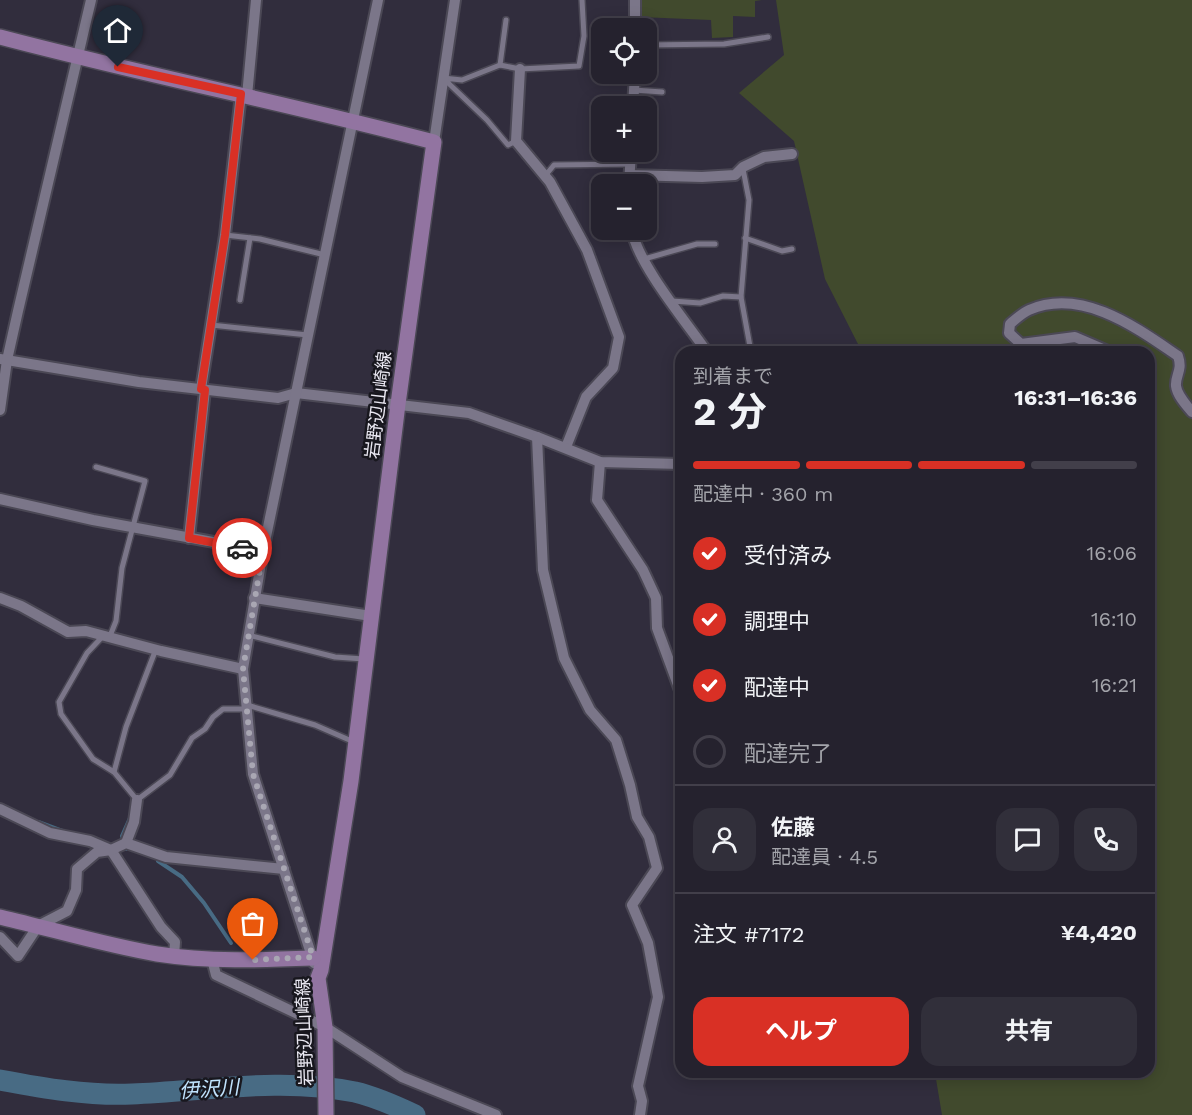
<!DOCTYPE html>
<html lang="ja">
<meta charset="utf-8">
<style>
:root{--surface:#25222e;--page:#312f3a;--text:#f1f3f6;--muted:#a3a4aa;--line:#423f4a;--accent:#d93025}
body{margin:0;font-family:"Work Sans","Noto Sans JP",sans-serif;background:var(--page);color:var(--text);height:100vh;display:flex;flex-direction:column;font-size:22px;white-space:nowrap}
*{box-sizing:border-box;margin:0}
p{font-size:20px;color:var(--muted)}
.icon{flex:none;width:33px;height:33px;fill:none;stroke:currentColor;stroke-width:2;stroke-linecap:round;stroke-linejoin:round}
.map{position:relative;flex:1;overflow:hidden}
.drawer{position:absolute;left:675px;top:346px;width:480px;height:732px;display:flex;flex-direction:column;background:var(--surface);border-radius:18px;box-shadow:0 3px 15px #0003,0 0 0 2px var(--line)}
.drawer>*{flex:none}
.tools{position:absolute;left:591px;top:18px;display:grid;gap:12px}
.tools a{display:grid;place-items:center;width:66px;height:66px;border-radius:12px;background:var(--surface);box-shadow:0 3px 15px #0003,0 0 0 2px var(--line);font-size:30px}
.pin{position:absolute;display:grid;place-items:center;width:51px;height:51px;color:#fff;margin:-62px -26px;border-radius:50% 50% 50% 0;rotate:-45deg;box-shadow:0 0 6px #0007}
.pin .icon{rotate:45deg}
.courier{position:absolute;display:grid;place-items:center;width:60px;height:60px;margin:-30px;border:4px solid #d93025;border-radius:50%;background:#fff;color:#222;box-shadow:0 2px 8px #0007}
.overview em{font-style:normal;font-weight:700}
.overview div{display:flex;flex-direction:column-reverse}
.overview{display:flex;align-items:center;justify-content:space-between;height:102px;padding:0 18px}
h1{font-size:39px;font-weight:700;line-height:45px}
.bar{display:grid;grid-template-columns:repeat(4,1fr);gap:9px 6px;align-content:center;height:72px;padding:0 18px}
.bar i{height:8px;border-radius:4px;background:var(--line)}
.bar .selected{background:var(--accent)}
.bar p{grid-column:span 4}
.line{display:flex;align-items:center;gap:15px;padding:0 18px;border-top:2px solid var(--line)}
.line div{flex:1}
.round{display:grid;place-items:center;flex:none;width:63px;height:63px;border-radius:18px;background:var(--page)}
ol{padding:0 18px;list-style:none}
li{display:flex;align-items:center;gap:18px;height:66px}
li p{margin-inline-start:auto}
li .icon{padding:6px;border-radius:50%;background:var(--accent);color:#fff;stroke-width:4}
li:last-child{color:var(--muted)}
li i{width:33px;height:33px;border:3px solid var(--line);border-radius:50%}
.button{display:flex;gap:12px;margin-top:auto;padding:12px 18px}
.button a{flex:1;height:69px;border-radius:18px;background:var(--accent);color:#fff;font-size:24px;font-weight:700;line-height:69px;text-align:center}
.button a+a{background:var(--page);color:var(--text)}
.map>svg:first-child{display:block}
.green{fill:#414a2d}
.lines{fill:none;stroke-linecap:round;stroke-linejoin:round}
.stream{stroke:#486b84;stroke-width:4}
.river{stroke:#486b84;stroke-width:21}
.lane-casing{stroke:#4b4855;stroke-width:8}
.street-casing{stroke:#4b4855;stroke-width:14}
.secondary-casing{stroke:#4b4855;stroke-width:18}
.lane{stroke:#7b7689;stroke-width:5}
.street{stroke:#7b7689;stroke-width:10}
.secondary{stroke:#9274a1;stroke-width:15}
.done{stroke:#a9a7b3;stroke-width:6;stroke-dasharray:0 10.8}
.route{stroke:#d93025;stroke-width:8}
.labels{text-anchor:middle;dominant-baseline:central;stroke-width:5;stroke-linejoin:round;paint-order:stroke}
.street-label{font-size:18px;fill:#eae8f2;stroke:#18171e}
.water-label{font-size:20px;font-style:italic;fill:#c1e4fe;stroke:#18171e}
</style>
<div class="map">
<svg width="1192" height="1115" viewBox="0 0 1192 1115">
<rect width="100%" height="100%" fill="#312d3d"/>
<g class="green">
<path d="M 640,0 L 762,0 L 755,1 L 755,17 L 733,16 L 733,37 L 712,38 L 711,20 L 640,17 Z"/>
<path d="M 776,0 L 1192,0 L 1192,1115 L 942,1115 L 935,1073 L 1149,1072 L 1149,352 L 866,352 L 859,346 L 825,279 L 794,141 L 739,93 L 784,55 Z"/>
</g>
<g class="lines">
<g class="stream">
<path d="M 39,822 L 63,831"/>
<path d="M 126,849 L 122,836 L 130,818"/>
<path d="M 158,861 L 182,877 L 204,903 L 231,943"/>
</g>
<path class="river" d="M 0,1080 C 43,1088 88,1096 132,1094 C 206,1091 282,1077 355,1092 C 376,1097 396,1106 415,1115"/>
<defs>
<g id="lane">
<path d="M 646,45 L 724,44 L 768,37"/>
<path d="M 500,65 L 506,20"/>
<path d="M 634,90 L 662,92"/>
<path d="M 516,141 L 508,145 L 487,120 L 443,78 L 462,80 L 500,65 L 520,69 L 579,66 L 584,36 L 582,0"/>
<path d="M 743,169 L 749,200 L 741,297 L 751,352"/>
<path d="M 545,176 L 554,165 L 630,164"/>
<path d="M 225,235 L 260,239 L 325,255"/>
<path d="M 745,238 L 782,251 L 792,249"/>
<path d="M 644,259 L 697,244 L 715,244"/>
<path d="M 240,300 L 250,238"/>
<path d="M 672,301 L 700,303 L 723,296 L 741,297"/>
<path d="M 211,325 L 308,335"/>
<path d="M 96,467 L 145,481 L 122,568 L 116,621 L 110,636"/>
<path d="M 248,635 L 335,657 L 364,659"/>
<path d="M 103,636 L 87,653 L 59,702 L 61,714 L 93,759 L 114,772 L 137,800 L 170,775 L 192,738 L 205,729 L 213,717 L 223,709 L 246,709"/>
<path d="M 247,705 L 315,725 L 354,742"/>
<path d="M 114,772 L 126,727 L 156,649"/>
</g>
<g id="street">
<path d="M 635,0 L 635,28"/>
<path d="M 520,69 L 516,141 L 550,182 L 587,250 L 619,337 L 613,368 L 586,397 L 566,447"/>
<path d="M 247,96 L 256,0"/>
<path d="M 633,106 L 635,74"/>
<path d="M 434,142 L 455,0"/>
<path d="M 629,175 L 702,177 L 735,175 L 743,167 L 764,157 L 792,154"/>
<path d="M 629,184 L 631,152"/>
<path d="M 632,230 C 637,263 687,323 707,352"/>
<path d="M 1110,352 L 1075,337 L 1021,344 L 1009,333 L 1010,324 C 1016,319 1022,313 1029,310 C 1082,287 1137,328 1178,356 C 1183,371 1175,375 1176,386 C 1177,395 1186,405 1192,412"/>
<path d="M 0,359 L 139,382 L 278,398 L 296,393 L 469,413 L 537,437 L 600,462 L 681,464"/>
<path d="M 201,389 L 225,235 L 241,94"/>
<path d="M 0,410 L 7,360 L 18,311 L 91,0"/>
<path d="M 537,437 L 543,570 L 564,658 L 590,710 L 616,740 L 630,785 L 637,817 L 649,837 L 657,868 L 632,905 L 648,943 L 658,997 L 638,1086 L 642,1101 L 640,1115"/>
<path d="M 600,462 L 597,500 L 643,570 L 656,598 L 657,628 L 681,693"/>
<path d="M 0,499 L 93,520 L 263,551"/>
<path d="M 189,538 L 205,390"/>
<path d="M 0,598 L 21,606 L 68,632 L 86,631 L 161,651 L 243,669"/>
<path d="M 254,598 L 371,616"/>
<path d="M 0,809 L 50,833 L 90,841 L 111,850 L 161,927 L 175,942 L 174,956"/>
<path d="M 126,843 L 134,822 L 137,800"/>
<path d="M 0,937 L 18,956 L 38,926 L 67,911 L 76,890 L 77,869 L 97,852 L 111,850 L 126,843 L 166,857 L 284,869"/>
<path d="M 212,959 L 216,975 L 325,1027 L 402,1077 L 496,1115"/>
<path d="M 314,963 L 253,774 L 243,669 L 263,551 L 378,0"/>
</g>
<g id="secondary">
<path d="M 0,37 C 144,75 290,104 434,142 L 398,404 L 351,781 L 321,970 L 318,978 L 325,1027 L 326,1115"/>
<path d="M 0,917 C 52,929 104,945 157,954 C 208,962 261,960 313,958"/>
</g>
</defs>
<use href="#lane" class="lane-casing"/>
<use href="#street" class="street-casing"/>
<use href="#secondary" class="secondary-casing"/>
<use href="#lane" class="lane"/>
<use href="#street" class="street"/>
<use href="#secondary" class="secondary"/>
</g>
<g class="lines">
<path class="done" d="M 242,548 L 263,551 L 243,669 L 253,774 L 313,957 L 253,960"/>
<path class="route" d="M 118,67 L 241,94 L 225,235 L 201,389 L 205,390 L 189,538 L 242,548"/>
</g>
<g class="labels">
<g class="street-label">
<text transform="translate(378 405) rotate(-83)">岩野辺山崎線</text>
<text transform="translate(304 1032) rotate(-92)">岩野辺山崎線</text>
</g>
<g class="water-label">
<text transform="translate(209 1089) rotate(-4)">伊沢川</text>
</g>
</g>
</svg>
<div class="tools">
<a><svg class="icon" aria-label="locate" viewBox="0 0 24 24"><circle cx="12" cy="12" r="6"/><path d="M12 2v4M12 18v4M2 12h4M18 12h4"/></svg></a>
<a>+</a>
<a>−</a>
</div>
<div class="pin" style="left:253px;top:960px;background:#ea580c"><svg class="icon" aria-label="bag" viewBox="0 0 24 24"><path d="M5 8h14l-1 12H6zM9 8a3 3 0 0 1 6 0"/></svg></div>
<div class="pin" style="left:118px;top:67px;background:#1f2937"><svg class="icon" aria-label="home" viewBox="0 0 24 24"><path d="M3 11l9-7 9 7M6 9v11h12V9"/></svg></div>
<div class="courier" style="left:242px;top:548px"><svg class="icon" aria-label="car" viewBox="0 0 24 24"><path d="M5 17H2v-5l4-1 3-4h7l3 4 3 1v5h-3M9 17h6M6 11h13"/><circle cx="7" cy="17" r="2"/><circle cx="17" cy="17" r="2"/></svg></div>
<section class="drawer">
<div class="overview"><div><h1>2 分</h1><p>到着まで</p></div><em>16:31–16:36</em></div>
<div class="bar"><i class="selected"></i><i class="selected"></i><i class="selected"></i><i></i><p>配達中 · 360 m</p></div>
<ol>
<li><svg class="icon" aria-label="check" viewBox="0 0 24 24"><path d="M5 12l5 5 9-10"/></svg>受付済み<p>16:06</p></li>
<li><svg class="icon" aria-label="check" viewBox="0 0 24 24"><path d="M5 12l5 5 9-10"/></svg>調理中<p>16:10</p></li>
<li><svg class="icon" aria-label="check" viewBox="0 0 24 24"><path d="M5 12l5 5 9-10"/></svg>配達中<p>16:21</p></li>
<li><i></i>配達完了</li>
</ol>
<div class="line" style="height:108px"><a class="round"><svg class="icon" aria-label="person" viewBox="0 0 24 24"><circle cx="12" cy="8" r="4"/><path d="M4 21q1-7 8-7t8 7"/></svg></a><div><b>佐藤</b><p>配達員 · 4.5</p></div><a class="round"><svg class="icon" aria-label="chat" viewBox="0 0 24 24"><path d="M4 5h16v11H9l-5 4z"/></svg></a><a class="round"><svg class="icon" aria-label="phone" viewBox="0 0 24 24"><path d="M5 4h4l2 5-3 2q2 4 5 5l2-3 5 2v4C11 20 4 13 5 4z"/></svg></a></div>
<div class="line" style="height:78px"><div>注文 #7172</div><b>¥4,420</b></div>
<div class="button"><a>ヘルプ</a><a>共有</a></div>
</section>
</div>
